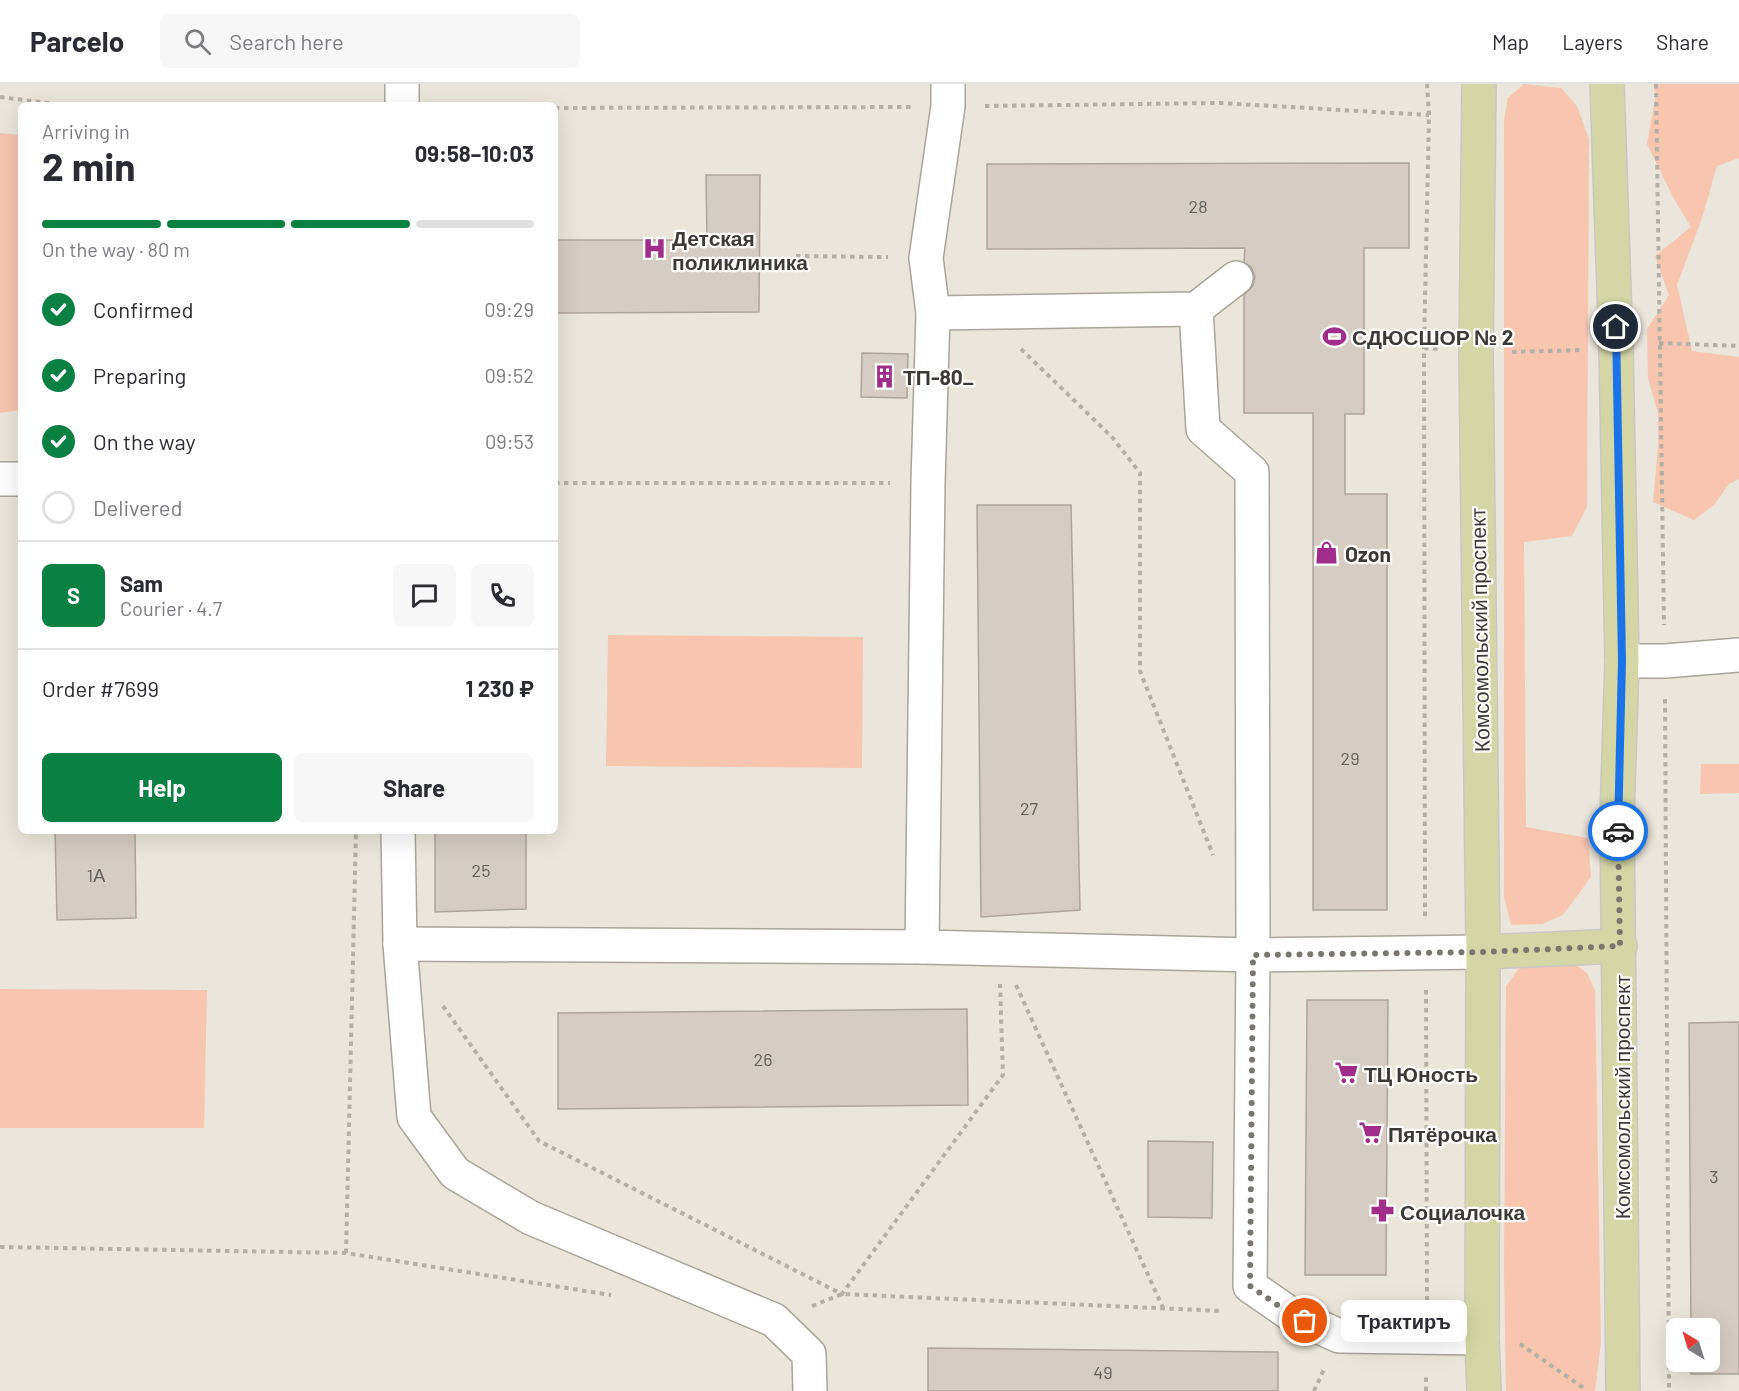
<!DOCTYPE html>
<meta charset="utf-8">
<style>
:root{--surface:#fff;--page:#f7f7f7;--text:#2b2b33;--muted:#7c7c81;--line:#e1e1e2;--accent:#0b8043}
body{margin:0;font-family:Barlow,sans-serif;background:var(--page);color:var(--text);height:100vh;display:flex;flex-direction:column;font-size:22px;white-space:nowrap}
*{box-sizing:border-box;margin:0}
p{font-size:20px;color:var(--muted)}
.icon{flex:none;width:33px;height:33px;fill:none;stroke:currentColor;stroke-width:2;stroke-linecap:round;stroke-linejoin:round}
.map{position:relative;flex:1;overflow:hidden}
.side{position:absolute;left:18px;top:18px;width:540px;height:732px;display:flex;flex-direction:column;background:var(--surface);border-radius:9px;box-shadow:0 6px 24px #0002}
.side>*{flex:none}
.needle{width:39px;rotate:322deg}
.fabs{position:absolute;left:1666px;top:1234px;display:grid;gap:12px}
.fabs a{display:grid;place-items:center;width:54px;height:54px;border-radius:9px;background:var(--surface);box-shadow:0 6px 24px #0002;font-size:30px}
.pin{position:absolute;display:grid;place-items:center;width:51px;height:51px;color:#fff;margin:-26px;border:3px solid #fff;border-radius:50%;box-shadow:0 2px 6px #0007}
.courier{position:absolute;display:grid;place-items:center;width:60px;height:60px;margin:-30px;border:4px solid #1a73e8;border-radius:50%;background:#fff;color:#222;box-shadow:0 2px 8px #0007}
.bubble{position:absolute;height:42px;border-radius:9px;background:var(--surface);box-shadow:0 6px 24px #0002;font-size:20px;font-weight:700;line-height:42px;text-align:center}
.headline em{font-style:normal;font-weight:700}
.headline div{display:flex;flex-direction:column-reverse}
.headline{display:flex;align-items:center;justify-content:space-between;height:102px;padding:0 24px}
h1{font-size:39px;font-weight:700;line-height:45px}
.bar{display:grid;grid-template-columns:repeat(4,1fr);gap:9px 6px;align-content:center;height:72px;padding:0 24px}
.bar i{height:8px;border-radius:4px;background:var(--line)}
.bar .on{background:var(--accent)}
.bar p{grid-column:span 4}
.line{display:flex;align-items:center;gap:15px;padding:0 24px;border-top:2px solid var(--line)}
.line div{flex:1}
.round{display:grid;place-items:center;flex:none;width:63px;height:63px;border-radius:9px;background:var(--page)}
ol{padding:0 24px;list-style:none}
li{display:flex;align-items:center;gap:18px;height:66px}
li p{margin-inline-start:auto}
li .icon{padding:6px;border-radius:50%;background:var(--accent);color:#fff;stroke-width:4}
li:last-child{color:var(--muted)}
li i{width:33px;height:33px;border:3px solid var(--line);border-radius:50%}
.primary-button{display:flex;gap:12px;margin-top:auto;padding:12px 24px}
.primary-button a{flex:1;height:69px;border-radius:9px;background:var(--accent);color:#fff;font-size:24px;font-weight:700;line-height:69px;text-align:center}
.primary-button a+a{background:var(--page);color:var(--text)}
header{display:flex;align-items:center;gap:36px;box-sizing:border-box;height:84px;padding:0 30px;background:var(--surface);border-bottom:2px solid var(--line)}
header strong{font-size:28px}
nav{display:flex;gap:33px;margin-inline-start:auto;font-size:21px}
.search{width:420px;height:54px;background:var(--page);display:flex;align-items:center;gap:15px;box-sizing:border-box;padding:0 21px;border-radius:9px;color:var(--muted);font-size:22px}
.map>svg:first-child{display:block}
.green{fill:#f8c5af}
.building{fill:#d5ccc4;stroke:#ada59c;stroke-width:1.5}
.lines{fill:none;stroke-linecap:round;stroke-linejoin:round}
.minor-casing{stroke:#a9a59a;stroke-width:36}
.major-casing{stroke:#c8c8c7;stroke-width:36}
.path{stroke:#b4b0a7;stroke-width:4;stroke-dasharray:4.5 4.5;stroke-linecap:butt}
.minor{stroke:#fff;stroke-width:33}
.major{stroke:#d4d7a5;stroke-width:33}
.done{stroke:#797670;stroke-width:6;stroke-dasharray:0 10.8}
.route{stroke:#1a73e8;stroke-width:8}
.labels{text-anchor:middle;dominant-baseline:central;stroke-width:4.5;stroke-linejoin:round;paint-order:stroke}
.number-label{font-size:18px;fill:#625e5a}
.poi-label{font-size:21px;font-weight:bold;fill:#3c3a36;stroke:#fff;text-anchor:start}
.street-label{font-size:21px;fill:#3c3a36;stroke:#fff}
</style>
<header>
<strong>Parcelo</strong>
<div class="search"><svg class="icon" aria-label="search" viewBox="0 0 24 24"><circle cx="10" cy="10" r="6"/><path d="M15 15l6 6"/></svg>Search here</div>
<nav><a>Map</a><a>Layers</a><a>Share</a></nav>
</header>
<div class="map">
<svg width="1739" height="1307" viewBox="0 0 1739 1307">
<rect width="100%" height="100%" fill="#eae6db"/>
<g class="green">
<path d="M 1524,0 L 1561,4 L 1577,22 L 1589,55 L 1587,423 L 1572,452 L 1524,458 L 1526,743 L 1588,754 L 1591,793 L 1563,831 L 1542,840 L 1511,841 L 1504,813 L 1504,37 L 1508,14 Z"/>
<path d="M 1653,0 L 1739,0 L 1739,74 L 1717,82 L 1702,134 L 1677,201 L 1692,267 L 1739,273 L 1739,395 L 1729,400 L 1714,421 L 1694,436 L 1653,418 L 1658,363 L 1658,329 L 1648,295 L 1647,245 L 1669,211 L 1655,172 L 1691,143 L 1674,115 L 1647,60 L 1656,11 Z"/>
<path d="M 0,49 L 21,51 L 21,326 L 0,329 Z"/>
<path d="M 608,551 L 863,553 L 862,684 L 606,682 Z"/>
<path d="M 1701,680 L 1739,680 L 1739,709 L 1700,710 Z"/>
<path d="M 1571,877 L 1587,889 L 1595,906 L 1601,1258 L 1595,1307 L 1506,1307 L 1504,1184 L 1506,902 L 1520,883 Z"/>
<path d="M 0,905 L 207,906 L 204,1044 L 0,1044 Z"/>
</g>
<g class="building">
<path d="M 1409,79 L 1409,164 L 1364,164 L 1364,330 L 1345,330 L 1345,410 L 1387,410 L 1387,826 L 1313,826 L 1313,329 L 1244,329 L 1244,211 L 1253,202 L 1255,192 L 1251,183 L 1244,178 L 1245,164 L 987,165 L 987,80 Z"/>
<path d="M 706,91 L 760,91 L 759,228 L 555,229 L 555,156 L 707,156 Z"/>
<path d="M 862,269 L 908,270 L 907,314 L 861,313 Z"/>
<path d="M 977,421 L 1071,421 L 1080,826 L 981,833 Z"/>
<path d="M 55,747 L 135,747 L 136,834 L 57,836 Z"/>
<path d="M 435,747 L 526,747 L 526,825 L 435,828 Z"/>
<path d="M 1307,916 L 1388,916 L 1386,1191 L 1305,1191 Z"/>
<path d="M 967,925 L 968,1021 L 558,1025 L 558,929 Z"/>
<path d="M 1739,938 L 1739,1290 L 1691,1290 L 1691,1278 L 1710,1278 L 1710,1245 L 1691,1245 L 1689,939 Z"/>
<path d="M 1148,1057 L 1213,1058 L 1212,1134 L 1148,1133 Z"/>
<path d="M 928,1264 L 1278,1268 L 1278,1307 L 928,1307 Z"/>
</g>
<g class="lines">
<defs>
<g id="minor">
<path d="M 402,21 L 402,0"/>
<path d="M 1196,225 L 1203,345 L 1252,388 L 1253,871 L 1250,1202 L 1289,1229 L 1339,1252 L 1482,1254"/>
<path d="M 933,229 L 1196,225 L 1236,194"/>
<path d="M 0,395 L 21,395"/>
<path d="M 1622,577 L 1665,577 L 1739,571"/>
<path d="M 398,747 L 400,860 L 414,1033 L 455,1089 L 531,1134 L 774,1236 L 809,1270 L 810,1307"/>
<path d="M 400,860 L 922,863 L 1253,871 L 1483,868"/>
<path d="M 922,863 L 928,399 L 933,229 L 926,174 L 948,22 L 948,0"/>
</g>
<g id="major">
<path d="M 1479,0 L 1476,268 L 1483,868 L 1482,1254 L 1484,1307"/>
<path d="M 1607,0 L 1616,265 L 1622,577 L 1617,733 L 1623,1307"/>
<path d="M 1483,868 L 1620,862"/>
</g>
</defs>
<use href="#minor" class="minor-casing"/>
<use href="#major" class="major-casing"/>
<g class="path">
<path d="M 1656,0 L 1664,541"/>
<path d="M 0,13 L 63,21"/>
<path d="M 985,22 L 1220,19 L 1429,31"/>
<path d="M 555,24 L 911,23"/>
<path d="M 796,172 L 888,173"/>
<path d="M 1659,259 L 1739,262"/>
<path d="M 1424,264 L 1439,265"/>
<path d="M 1021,265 L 1112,353 L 1140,389 L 1140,587 L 1213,771"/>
<path d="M 1512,268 L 1580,266"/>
<path d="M 555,399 L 890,399"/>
<path d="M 1665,615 L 1669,1307"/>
<path d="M 1425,832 L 1424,264 L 1429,31 L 1427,0"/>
<path d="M 1016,901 L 1164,1226"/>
<path d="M 1426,906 L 1427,1216"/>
<path d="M 443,922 L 539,1057 L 842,1210 L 1003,991 L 1000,900"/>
<path d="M 0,1163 L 346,1169 L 611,1211"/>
<path d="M 346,1169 L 356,747"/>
<path d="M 812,1222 L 842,1210 L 1222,1227"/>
<path d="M 1520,1260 L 1585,1305"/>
<path d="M 1314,1307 L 1324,1285"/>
<path d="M 1426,1307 L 1426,1290"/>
</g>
<use href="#minor" class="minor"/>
<use href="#major" class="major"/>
</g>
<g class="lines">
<path class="done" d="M 1305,1237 L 1289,1229 L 1250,1202 L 1253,871 L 1483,868 L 1620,862 L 1618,747"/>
<path class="route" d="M 1616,243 L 1622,577 L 1618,747"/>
</g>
<defs>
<symbol id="hospital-bare" viewBox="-9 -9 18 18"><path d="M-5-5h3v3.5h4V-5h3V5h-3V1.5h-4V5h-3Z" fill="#a02d89" stroke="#fff" stroke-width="2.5" paint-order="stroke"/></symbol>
<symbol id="stadium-bare" viewBox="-9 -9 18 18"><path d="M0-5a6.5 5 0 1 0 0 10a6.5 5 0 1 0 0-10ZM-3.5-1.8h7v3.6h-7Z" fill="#a02d89" stroke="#fff" stroke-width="2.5" paint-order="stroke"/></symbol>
<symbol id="building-bare" viewBox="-9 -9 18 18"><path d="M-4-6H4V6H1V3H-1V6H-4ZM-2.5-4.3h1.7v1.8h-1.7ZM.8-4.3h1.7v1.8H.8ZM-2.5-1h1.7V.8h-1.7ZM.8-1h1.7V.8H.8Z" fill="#a02d89" stroke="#fff" stroke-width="2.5" paint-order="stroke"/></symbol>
<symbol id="shop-bare" viewBox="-9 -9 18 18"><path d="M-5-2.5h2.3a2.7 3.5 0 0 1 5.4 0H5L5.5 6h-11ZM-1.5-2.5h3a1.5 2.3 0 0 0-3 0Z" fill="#a02d89" stroke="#fff" stroke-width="2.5" paint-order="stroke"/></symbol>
<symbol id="supermarket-bare" viewBox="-9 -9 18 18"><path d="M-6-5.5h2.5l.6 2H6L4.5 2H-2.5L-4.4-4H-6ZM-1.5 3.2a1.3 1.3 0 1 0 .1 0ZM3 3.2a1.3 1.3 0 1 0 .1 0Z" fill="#a02d89" stroke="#fff" stroke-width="2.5" paint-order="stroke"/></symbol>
<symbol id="pharmacy-bare" viewBox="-9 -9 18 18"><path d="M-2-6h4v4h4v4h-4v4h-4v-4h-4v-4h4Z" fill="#a02d89" stroke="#fff" stroke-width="2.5" paint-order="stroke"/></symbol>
</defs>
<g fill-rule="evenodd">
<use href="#hospital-bare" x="638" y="148" width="33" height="33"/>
<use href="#stadium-bare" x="1318" y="236" width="33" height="33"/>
<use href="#building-bare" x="868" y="276" width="33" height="33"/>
<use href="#shop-bare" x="1310" y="452" width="33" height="33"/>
<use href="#supermarket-bare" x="1330" y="972" width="33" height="33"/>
<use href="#supermarket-bare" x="1354" y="1032" width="33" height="33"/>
<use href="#pharmacy-bare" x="1366" y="1110" width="33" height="33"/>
</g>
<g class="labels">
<g class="number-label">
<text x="1198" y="122">28</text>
<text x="1350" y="674">29</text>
<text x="1029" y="724">27</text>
<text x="481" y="786">25</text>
<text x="96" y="791">1А</text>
<text x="763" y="975">26</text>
<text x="1714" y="1092">3</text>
<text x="1103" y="1288">49</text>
</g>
<g class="poi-label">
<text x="672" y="153">Детская<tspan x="672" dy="24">поликлиника</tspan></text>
<text x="1352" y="252">СДЮСШОР № 2</text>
<text x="903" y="292">ТП-80_</text>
<text x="1345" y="469">Ozon</text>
<text x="1364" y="989">ТЦ Юность</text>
<text x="1388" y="1049">Пятёрочка</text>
<text x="1400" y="1127">Социалочка</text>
</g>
<g class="street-label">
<text transform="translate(1479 546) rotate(-91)">Комсомольский проспект</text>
<text transform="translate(1621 1013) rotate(-90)">Комсомольский проспект</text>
</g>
</g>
</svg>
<div class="fabs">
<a><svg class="needle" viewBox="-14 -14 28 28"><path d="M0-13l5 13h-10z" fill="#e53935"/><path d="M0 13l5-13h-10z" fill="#7c7c81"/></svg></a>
</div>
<div class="pin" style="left:1305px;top:1237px;background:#ea580c"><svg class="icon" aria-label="bag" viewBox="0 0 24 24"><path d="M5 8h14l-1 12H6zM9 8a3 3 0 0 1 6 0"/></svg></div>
<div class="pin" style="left:1616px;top:243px;background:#1f2937"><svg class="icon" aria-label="home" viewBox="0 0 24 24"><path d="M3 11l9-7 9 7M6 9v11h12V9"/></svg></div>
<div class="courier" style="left:1618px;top:747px"><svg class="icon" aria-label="car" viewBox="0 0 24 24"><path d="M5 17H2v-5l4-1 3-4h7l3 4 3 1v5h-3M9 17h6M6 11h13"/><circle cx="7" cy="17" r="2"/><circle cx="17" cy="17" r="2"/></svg></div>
<div class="bubble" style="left:1341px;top:1216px;width:126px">Трактиръ</div>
<section class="side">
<div class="headline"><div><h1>2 min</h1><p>Arriving in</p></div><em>09:58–10:03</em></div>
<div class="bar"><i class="on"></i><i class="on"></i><i class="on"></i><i></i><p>On the way · 80 m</p></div>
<ol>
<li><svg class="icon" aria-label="check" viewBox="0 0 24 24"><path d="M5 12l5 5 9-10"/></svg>Confirmed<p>09:29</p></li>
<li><svg class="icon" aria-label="check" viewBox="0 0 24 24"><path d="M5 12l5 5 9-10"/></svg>Preparing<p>09:52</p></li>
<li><svg class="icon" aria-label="check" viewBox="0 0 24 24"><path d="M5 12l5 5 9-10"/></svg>On the way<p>09:53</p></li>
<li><i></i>Delivered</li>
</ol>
<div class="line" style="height:108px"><b class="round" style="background:var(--accent);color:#fff">S</b><div><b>Sam</b><p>Courier · 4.7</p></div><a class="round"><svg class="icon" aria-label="chat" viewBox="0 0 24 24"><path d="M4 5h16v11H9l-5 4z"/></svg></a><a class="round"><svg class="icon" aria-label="phone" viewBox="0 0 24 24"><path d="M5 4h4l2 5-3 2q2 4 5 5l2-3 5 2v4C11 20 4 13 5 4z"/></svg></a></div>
<div class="line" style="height:78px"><div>Order #7699</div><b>1 230 ₽</b></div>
<div class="primary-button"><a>Help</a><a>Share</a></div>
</section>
</div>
